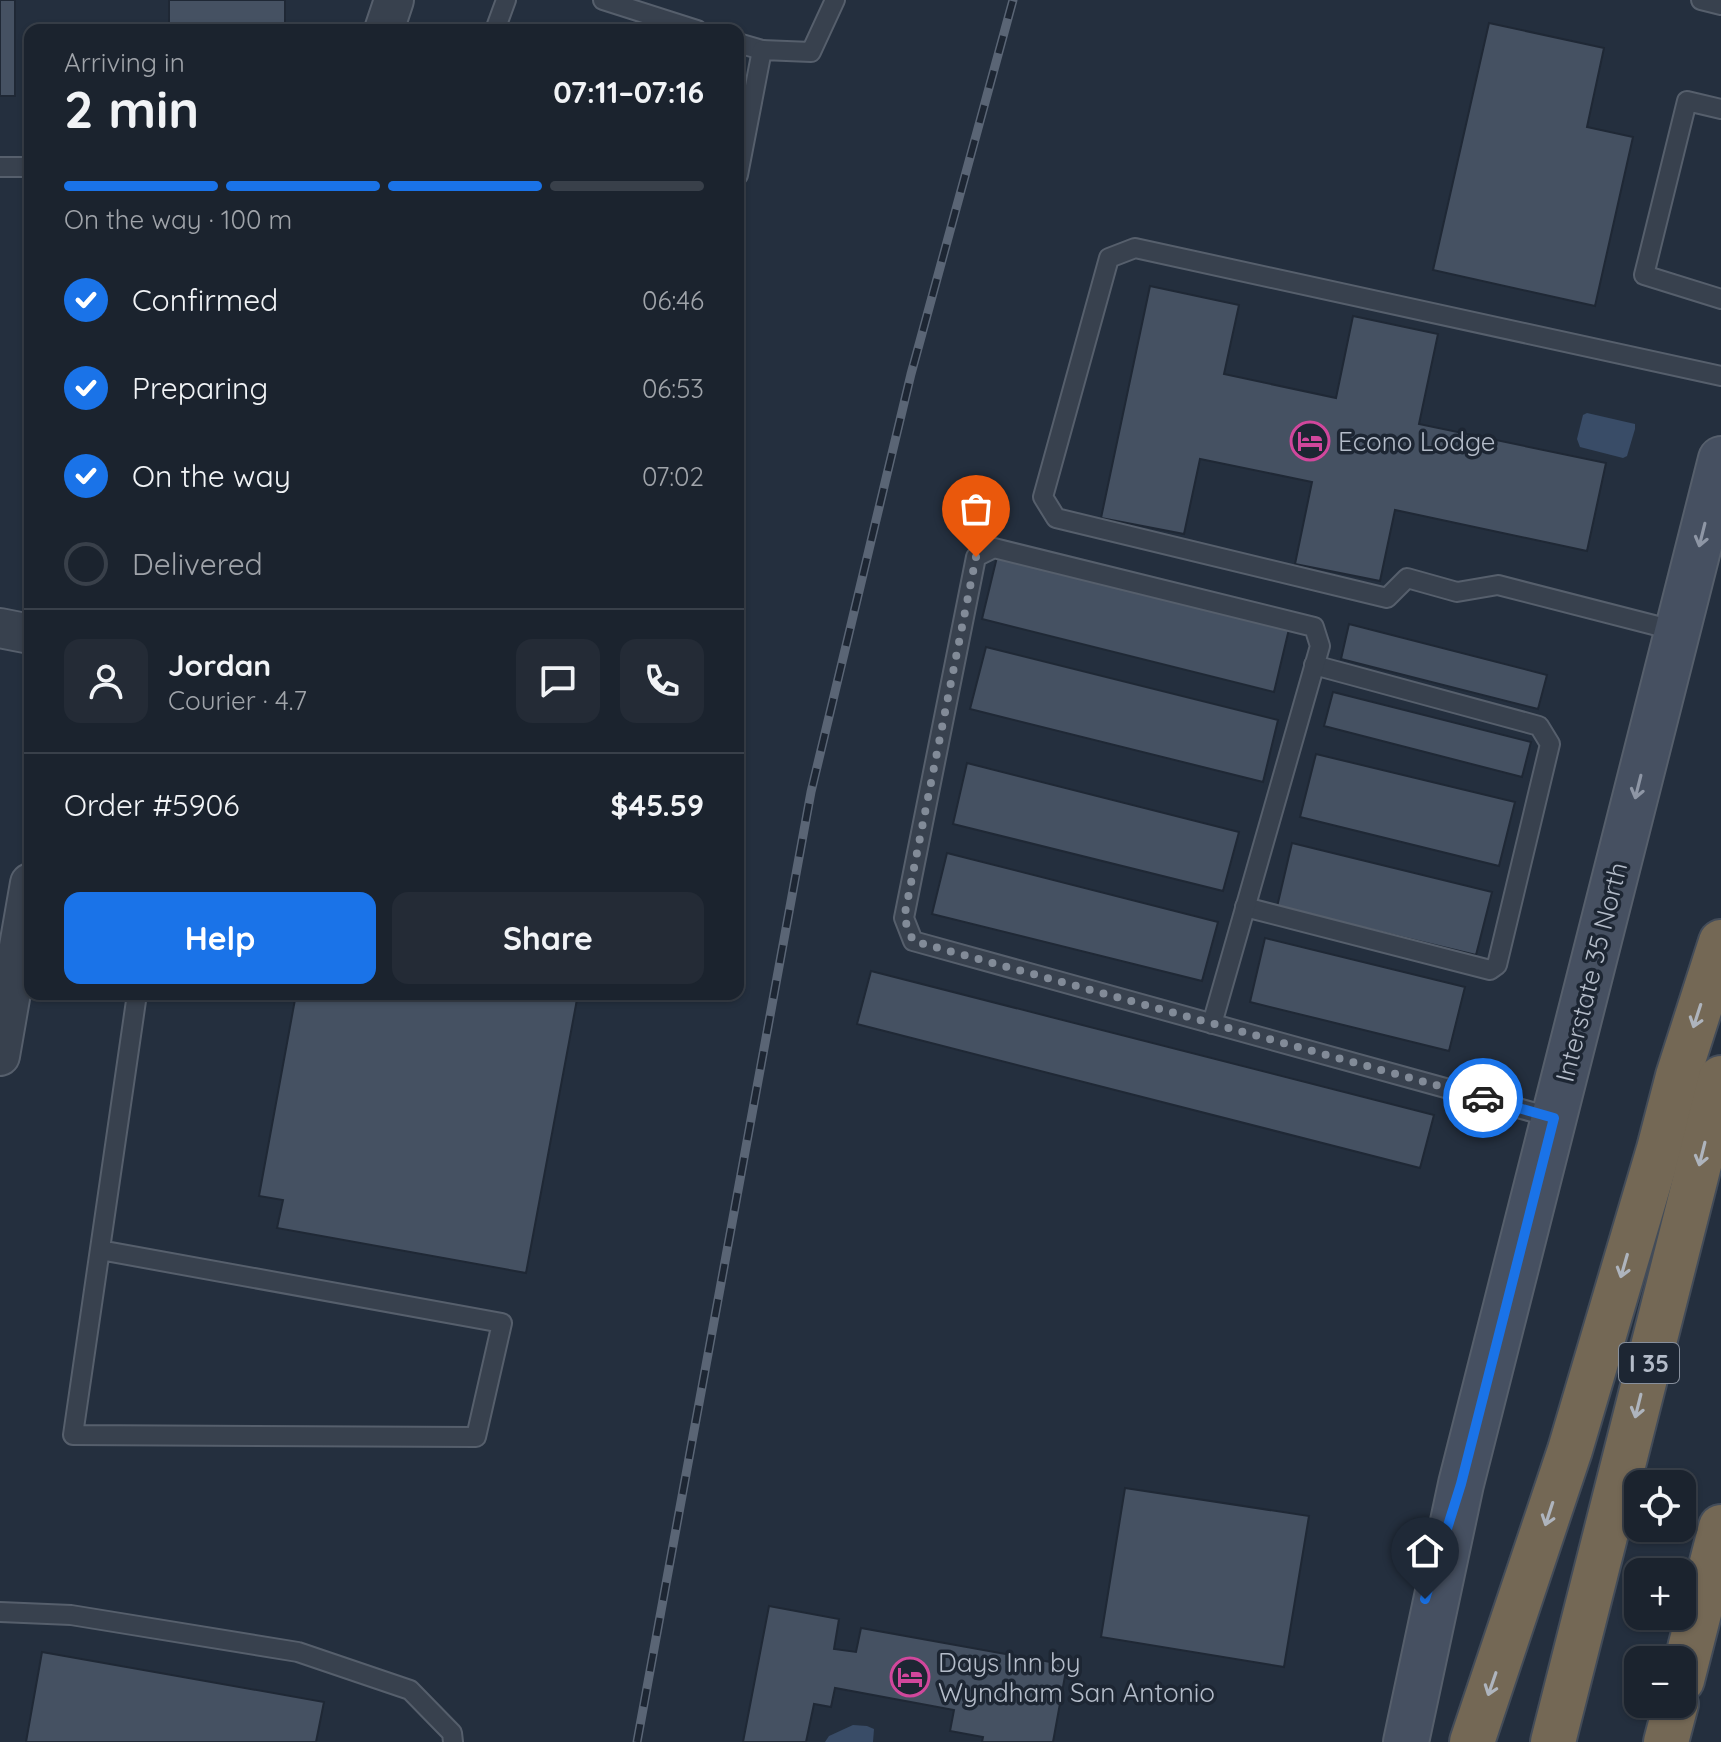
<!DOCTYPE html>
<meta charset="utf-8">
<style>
:root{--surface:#1b232e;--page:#242b36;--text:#f1f3f6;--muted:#a0a4aa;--line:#39404a;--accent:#1a73e8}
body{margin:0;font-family:Quicksand,sans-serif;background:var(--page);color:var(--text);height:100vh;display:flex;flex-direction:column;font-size:30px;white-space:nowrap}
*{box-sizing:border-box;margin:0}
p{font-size:26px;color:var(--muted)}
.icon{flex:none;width:44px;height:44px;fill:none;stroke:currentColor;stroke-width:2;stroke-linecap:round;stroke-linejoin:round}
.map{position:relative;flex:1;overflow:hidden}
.side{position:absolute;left:24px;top:24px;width:720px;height:976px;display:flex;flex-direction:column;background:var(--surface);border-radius:16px;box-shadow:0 2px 6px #0004,0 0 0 2px var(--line)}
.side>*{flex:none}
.buttons{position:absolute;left:1624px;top:1470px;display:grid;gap:16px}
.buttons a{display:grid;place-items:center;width:72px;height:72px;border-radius:16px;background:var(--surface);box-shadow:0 2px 6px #0004,0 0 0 2px var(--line);font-size:40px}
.pin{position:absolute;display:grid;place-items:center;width:68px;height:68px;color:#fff;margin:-82px -34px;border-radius:50% 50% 50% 0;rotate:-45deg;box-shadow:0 0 8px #0007}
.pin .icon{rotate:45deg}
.courier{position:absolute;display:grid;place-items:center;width:80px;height:80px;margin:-40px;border:6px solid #1a73e8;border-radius:50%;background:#fff;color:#222;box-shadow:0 2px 10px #0007}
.summary em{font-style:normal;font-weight:800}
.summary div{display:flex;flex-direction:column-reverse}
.summary{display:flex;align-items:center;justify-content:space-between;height:136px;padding:0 40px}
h1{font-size:52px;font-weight:800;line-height:60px}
.bar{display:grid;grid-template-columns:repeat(4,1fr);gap:12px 8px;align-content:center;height:96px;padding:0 40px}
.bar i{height:10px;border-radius:6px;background:var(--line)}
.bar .selected{background:var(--accent)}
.bar p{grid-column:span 4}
.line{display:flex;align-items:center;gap:20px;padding:0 40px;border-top:2px solid var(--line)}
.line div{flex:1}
.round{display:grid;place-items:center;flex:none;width:84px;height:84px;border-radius:16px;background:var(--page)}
ol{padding:0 40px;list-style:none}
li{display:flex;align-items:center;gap:24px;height:88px}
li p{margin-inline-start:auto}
li .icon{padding:8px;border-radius:50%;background:var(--accent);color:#fff;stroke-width:4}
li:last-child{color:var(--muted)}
li i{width:44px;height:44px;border:4px solid var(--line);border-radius:50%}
.cta{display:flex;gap:16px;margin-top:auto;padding:16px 40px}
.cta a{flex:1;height:92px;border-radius:16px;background:var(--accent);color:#fff;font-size:32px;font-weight:800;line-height:92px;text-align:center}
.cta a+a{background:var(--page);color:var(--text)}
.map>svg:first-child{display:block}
.water{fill:#394c67}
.building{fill:#455162;stroke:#1f2835;stroke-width:2}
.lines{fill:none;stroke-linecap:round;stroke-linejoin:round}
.service-casing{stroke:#565f6c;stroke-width:22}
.minor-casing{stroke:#565f6c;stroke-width:42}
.secondary-casing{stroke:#565f6c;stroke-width:48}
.motorway-casing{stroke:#434c59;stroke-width:48}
.service{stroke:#38414e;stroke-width:18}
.minor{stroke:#38414e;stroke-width:38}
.secondary{stroke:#465061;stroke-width:44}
.motorway{stroke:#746855;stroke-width:44}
.rail-casing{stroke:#5a6575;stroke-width:9}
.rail{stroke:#1d2633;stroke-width:6;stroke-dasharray:18;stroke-linecap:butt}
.oneway{stroke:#8e96a5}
.oneway2{stroke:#aeb4bd}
.done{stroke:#828b98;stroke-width:8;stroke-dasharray:0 14.4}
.route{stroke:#1a73e8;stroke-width:10}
.labels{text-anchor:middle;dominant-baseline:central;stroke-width:7;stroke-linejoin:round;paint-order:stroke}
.shield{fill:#1d2633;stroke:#878f9c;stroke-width:2}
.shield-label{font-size:24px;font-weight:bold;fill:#b4bcc9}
.poi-label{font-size:26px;fill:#b4bcc9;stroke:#1d2633;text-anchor:start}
.street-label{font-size:26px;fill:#b4bcc9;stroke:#1d2633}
</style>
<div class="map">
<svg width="1721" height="1742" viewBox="0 0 1721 1742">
<rect width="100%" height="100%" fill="#242f3e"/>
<g class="water">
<path d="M 1587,413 L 1635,424 L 1635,429 L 1627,456 L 1623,458 L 1580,447 L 1577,439 L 1583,415 Z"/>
<path d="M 853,1725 L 867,1726 L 874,1729 L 873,1742 L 825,1742 L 829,1736 Z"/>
</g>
<g class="building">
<rect x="0" y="0" width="15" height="96"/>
<rect x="169" y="0" width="116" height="30"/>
<path d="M 1489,23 L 1604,48 L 1587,127 L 1633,137 L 1595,306 L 1433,270 Z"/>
<path d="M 1150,286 L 1239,305 L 1224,374 L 1336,398 L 1353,316 L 1438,334 L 1419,424 L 1606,463 L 1587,551 L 1395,510 L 1380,581 L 1295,564 L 1312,482 L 1200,459 L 1184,534 L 1101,518 Z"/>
<path d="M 997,557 L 1289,629 L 1274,692 L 982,619 Z"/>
<path d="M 1349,624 L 1547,675 L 1538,709 L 1341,659 Z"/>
<path d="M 986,647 L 1278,720 L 1263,782 L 970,709 Z"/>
<path d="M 1333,692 L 1531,742 L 1522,777 L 1324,726 Z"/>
<path d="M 1316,754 L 1515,802 L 1499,866 L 1300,817 Z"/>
<path d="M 967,763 L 1239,832 L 1223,891 L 953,824 Z"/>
<path d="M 1292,843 L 1492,892 L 1476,955 L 1277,907 Z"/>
<path d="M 947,853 L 1218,922 L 1202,981 L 932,914 Z"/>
<path d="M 1265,938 L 1465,987 L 1449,1051 L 1250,1002 Z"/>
<path d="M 871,971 L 1434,1115 L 1420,1168 L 857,1024 Z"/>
<path d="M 296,994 L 578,994 L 526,1273 L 277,1228 L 283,1200 L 259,1196 Z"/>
<path d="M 1125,1488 L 1309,1516 L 1284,1667 L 1101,1637 Z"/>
<path d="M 769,1606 L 839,1619 L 834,1649 L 856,1652 L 861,1628 L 1067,1665 L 1053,1742 L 982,1742 L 983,1737 L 950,1731 L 954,1710 L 835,1688 L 831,1707 L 814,1704 L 806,1742 L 743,1742 Z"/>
<path d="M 42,1652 L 324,1702 L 316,1742 L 26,1742 Z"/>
</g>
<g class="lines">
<defs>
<g id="service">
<path d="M 603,0 L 697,30"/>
<path d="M 1701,0 L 1721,5"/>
<path d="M 495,30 L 506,0"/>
<path d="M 738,43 L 762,50"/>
<path d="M 1721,109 L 1687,101 L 1644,275 L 1721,299"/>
<path d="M 0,167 L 30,167"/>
<path d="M 738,175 L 762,50 L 811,52 L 835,0"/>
<path d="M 1677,631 L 1498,585 L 1457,592 L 1407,578 L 1387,598 L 1056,518 L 1043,497 L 1109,258 L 1135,248 L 1721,376"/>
<path d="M 1245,907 L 1490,970 L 1497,965 L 1550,744 L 1539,726 L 1314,665"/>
<path d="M 1212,1024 L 1320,646 L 1314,627 L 994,548 L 976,557 L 904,918 L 913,941 C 1126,1000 1340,1059 1554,1118"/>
<path d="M 100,1250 L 502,1323 L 476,1437 L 73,1435 L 137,994"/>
<path d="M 0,1612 L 71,1615 L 298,1652 L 410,1690 L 452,1733 L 453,1742"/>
</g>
<g id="minor">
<path d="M 384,30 L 394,0"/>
<path d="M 0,628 L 30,634"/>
<path d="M 0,1056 L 30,883"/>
</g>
<path id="secondary" d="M 1406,1742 L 1461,1484 L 1721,459"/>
<g id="motorway">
<path d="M 1682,1680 L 1721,1527"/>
<path d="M 1472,1742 L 1570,1450 L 1659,1149 L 1678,1076 L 1721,942"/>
<path d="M 1553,1742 L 1721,1078"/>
<path d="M 1666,1742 L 1676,1704"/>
</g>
</defs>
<use href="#service" class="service-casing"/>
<use href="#minor" class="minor-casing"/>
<use href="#secondary" class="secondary-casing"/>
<use href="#motorway" class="motorway-casing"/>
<use href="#service" class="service"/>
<use href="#minor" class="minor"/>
<use href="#secondary" class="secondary"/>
<use href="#motorway" class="motorway"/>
<defs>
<path id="rail" d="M 637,1742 L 811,792 L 911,374 L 1013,0"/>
</defs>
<use href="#rail" class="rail-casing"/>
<use href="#rail" class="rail"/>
</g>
<defs><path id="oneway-shaft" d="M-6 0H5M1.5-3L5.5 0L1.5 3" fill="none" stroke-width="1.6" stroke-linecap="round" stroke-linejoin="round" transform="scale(2)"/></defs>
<g class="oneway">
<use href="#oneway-shaft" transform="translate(1702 535) rotate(104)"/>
<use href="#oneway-shaft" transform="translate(1638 787) rotate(104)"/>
</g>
<g class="oneway2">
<use href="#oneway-shaft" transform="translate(1697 1016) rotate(108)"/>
<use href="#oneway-shaft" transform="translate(1702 1154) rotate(104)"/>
<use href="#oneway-shaft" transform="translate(1624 1266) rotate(106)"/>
<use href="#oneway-shaft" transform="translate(1638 1406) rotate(104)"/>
<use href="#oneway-shaft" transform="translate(1549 1514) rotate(108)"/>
<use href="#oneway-shaft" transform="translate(1492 1684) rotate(109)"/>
</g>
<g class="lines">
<path class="done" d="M 976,557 L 904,918 L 913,941 L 1483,1098"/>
<path class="route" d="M 1425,1599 L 1461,1484 L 1554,1118 L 1483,1098"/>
</g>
<defs>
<symbol id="hotel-ring" viewBox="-11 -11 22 22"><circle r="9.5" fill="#1d2633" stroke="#d1479c" stroke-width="1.5"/><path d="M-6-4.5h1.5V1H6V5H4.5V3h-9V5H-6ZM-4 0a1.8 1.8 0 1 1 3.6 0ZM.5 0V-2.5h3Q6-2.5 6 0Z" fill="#d1479c"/></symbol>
</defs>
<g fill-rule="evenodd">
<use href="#hotel-ring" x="1288" y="419" width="44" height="44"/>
<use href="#hotel-ring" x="888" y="1655" width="44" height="44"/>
</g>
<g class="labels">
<rect class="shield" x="1619" y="1343" width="60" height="40" rx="6"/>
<g class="shield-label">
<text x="1649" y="1363">I 35</text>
</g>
<g class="poi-label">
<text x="1338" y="441">Econo Lodge</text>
<text x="938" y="1662">Days Inn by<tspan x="938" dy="30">Wyndham San Antonio</tspan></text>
</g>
<g class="street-label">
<text transform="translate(1591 972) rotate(-76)">Interstate 35 North</text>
</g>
</g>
</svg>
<div class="buttons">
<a><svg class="icon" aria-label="locate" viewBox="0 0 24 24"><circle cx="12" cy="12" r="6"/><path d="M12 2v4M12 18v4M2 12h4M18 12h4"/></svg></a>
<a>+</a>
<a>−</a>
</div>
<div class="pin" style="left:976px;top:557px;background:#ea580c"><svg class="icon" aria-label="bag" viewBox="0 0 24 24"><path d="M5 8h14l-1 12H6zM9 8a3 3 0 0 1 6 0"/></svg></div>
<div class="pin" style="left:1425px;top:1599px;background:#1f2937"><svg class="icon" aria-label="home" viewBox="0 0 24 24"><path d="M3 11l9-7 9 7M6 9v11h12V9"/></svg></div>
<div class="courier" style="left:1483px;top:1098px"><svg class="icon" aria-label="car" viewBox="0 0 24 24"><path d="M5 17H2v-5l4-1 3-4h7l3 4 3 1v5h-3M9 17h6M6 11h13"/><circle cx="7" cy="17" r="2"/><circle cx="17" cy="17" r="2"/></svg></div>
<section class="side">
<div class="summary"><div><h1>2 min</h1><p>Arriving in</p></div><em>07:11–07:16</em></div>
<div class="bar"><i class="selected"></i><i class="selected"></i><i class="selected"></i><i></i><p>On the way · 100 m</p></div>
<ol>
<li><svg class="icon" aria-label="check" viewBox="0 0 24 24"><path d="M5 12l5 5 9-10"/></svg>Confirmed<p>06:46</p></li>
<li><svg class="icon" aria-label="check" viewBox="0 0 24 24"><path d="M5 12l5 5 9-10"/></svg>Preparing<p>06:53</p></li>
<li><svg class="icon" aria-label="check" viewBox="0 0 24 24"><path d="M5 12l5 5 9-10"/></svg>On the way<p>07:02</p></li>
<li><i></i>Delivered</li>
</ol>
<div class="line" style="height:144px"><a class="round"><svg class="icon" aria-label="person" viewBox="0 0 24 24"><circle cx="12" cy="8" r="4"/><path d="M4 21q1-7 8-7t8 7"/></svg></a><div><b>Jordan</b><p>Courier · 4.7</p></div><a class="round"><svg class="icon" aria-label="chat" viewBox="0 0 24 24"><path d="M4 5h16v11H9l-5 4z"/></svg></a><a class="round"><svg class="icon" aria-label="phone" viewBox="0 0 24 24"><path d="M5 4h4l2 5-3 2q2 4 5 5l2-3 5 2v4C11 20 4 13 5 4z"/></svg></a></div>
<div class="line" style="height:104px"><div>Order #5906</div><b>$45.59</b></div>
<div class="cta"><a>Help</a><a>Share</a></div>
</section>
</div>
